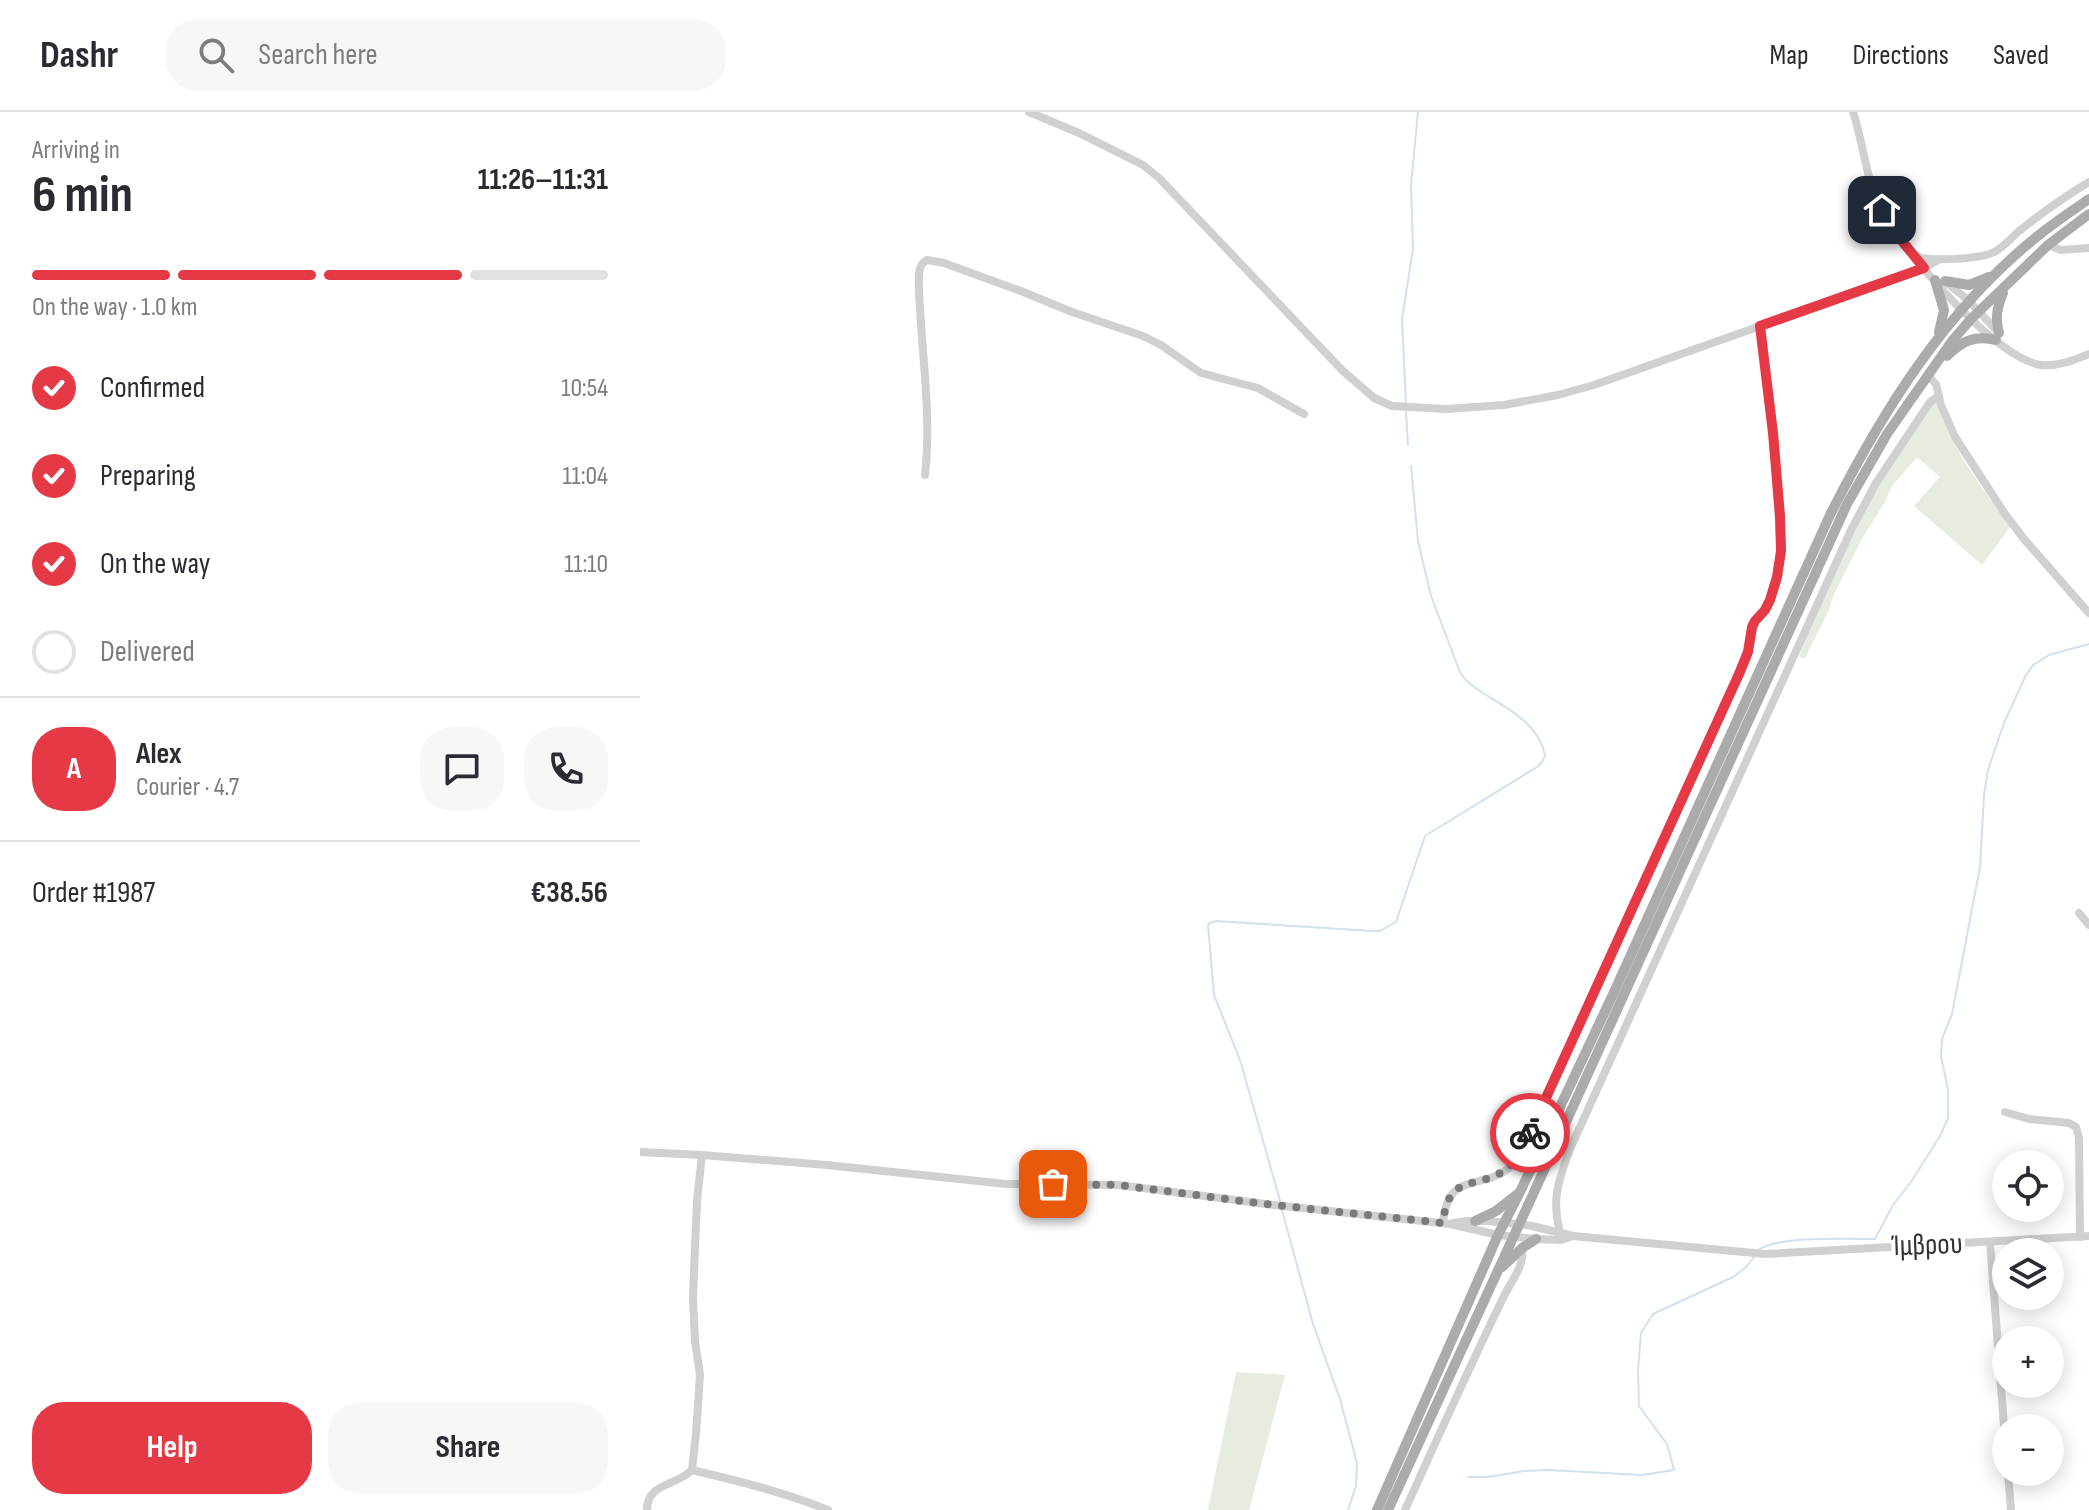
<!DOCTYPE html>
<meta charset="utf-8">
<style>
:root{--surface:#fff;--page:#f7f7f7;--text:#2b2b33;--muted:#7c7c81;--line:#e1e1e2;--accent:#e63946}
body{margin:0;font-family:"Sofia Sans Condensed",sans-serif;background:var(--page);color:var(--text);height:100vh;display:flex;flex-direction:column;font-size:30px;white-space:nowrap}
*{box-sizing:border-box;margin:0}
p{font-size:26px;color:var(--muted)}
.icon{flex:none;width:44px;height:44px;fill:none;stroke:currentColor;stroke-width:2;stroke-linecap:round;stroke-linejoin:round}
.map{position:relative;flex:1;overflow:hidden}
.sheet{display:flex;flex-direction:column;background:var(--surface);width:640px}
.sheet>*{flex:none}
.tools{position:absolute;left:1352px;top:1038px;display:grid;gap:16px}
.tools a{display:grid;place-items:center;width:72px;height:72px;border-radius:50%;background:var(--surface);box-shadow:0 4px 20px #0003;font-size:40px}
.pin{position:absolute;display:grid;place-items:center;width:68px;height:68px;color:#fff;margin:-34px;border-radius:16px;box-shadow:0 4px 12px #0006}
.courier{position:absolute;display:grid;place-items:center;width:80px;height:80px;margin:-40px;border:6px solid #e63946;border-radius:50%;background:#fff;color:#222;box-shadow:0 2px 10px #0007}
.summary em{font-style:normal;font-weight:700}
.summary div{display:flex;flex-direction:column-reverse}
.summary{display:flex;align-items:center;justify-content:space-between;height:136px;padding:0 32px}
h1{font-size:52px;font-weight:700;line-height:60px}
.bar{display:grid;grid-template-columns:repeat(4,1fr);gap:12px 8px;align-content:center;height:96px;padding:0 32px}
.bar i{height:10px;border-radius:6px;background:var(--line)}
.bar .current{background:var(--accent)}
.bar p{grid-column:span 4}
.line{display:flex;align-items:center;gap:20px;padding:0 32px;border-top:2px solid var(--line)}
.line div{flex:1}
.round{display:grid;place-items:center;flex:none;width:84px;height:84px;border-radius:32px;background:var(--page)}
ol{padding:0 32px;list-style:none}
li{display:flex;align-items:center;gap:24px;height:88px}
li p{margin-inline-start:auto}
li .icon{padding:8px;border-radius:50%;background:var(--accent);color:#fff;stroke-width:4}
li:last-child{color:var(--muted)}
li i{width:44px;height:44px;border:4px solid var(--line);border-radius:50%}
.button{display:flex;gap:16px;margin-top:auto;padding:16px 32px}
.button a{flex:1;height:92px;border-radius:32px;background:var(--accent);color:#fff;font-size:32px;font-weight:700;line-height:92px;text-align:center}
.button a+a{background:var(--page);color:var(--text)}
header{display:flex;align-items:center;gap:48px;box-sizing:border-box;height:112px;padding:0 40px;background:var(--surface);border-bottom:2px solid var(--line)}
header strong{font-size:38px}
nav{display:flex;gap:44px;margin-inline-start:auto;font-size:28px}
.search{width:560px;height:72px;background:var(--page);display:flex;align-items:center;gap:20px;box-sizing:border-box;padding:0 28px;border-radius:32px;color:var(--muted);font-size:30px}
main{display:flex;flex:1;min-height:0}
.map>svg:first-child{display:block}
.green{fill:#e6ecdf}
.lines{fill:none;stroke-linecap:round;stroke-linejoin:round}
.stream{stroke:#cfe2ee;stroke-width:2}
.minor{stroke:#d0d0d0;stroke-width:8}
.major{stroke:#ababab;stroke-width:10}
.done{stroke:#7a7a7a;stroke-width:8;stroke-dasharray:0 14.4}
.route{stroke:#e63946;stroke-width:10}
.labels{text-anchor:middle;dominant-baseline:central;stroke-width:8;stroke-linejoin:round;paint-order:stroke}
.street-label{font-size:30px;fill:#333;stroke:#fff}
</style>
<header>
<strong>Dashr</strong>
<div class="search"><svg class="icon" aria-label="search" viewBox="0 0 24 24"><circle cx="10" cy="10" r="6"/><path d="M15 15l6 6"/></svg>Search here</div>
<nav><a>Map</a><a>Directions</a><a>Saved</a></nav>
</header>
<main>
<section class="sheet">
<div class="summary"><div><h1>6 min</h1><p>Arriving in</p></div><em>11:26–11:31</em></div>
<div class="bar"><i class="current"></i><i class="current"></i><i class="current"></i><i></i><p>On the way · 1.0 km</p></div>
<ol>
<li><svg class="icon" aria-label="check" viewBox="0 0 24 24"><path d="M5 12l5 5 9-10"/></svg>Confirmed<p>10:54</p></li>
<li><svg class="icon" aria-label="check" viewBox="0 0 24 24"><path d="M5 12l5 5 9-10"/></svg>Preparing<p>11:04</p></li>
<li><svg class="icon" aria-label="check" viewBox="0 0 24 24"><path d="M5 12l5 5 9-10"/></svg>On the way<p>11:10</p></li>
<li><i></i>Delivered</li>
</ol>
<div class="line" style="height:144px"><b class="round" style="background:var(--accent);color:#fff">A</b><div><b>Alex</b><p>Courier · 4.7</p></div><a class="round"><svg class="icon" aria-label="chat" viewBox="0 0 24 24"><path d="M4 5h16v11H9l-5 4z"/></svg></a><a class="round"><svg class="icon" aria-label="phone" viewBox="0 0 24 24"><path d="M5 4h4l2 5-3 2q2 4 5 5l2-3 5 2v4C11 20 4 13 5 4z"/></svg></a></div>
<div class="line" style="height:104px"><div>Order #1987</div><b>€38.56</b></div>
<div class="button"><a>Help</a><a>Share</a></div>
</section>
<div class="map">
<svg width="1449" height="1398" viewBox="0 0 1449 1398">
<rect width="100%" height="100%" fill="#fff"/>
<g class="green">
<path d="M 1295,289 L 1297,291 C 1311,337 1343,376 1370,415 L 1342,453 L 1274,394 L 1300,365 L 1277,345 L 1252,374 L 1245,390 L 1223,425 L 1194,482 L 1188,500 L 1165,546 L 1159,545 L 1176,500 L 1233,380 Z"/>
<path d="M 596,1260 L 645,1263 L 609,1398 L 568,1398 Z"/>
</g>
<g class="lines">
<g class="stream">
<path d="M 766,293 L 762,207 L 773,137 L 771,73 L 778,0"/>
<path d="M 766,300 L 768,333"/>
<path d="M 641,1092 L 600,948 L 574,883 L 568,813 L 570,811 L 576,809 L 732,819 L 740,819 L 756,810 L 785,724 L 897,655 L 902,650 L 905,643 C 899,612 867,596 843,581 C 834,575 825,570 820,560 L 791,484 L 778,429 L 771,354"/>
<path d="M 642,1098 L 673,1212 L 700,1287 L 717,1351 L 716,1374 L 708,1398"/>
<path d="M 1120,1137 C 1139,1124 1210,1127 1235,1127 L 1253,1093 L 1271,1070 L 1300,1024 L 1308,1006 L 1308,978 L 1301,944 L 1302,927 L 1312,902 L 1340,755 L 1344,683 L 1348,658 L 1364,611 L 1385,565 L 1393,553 L 1409,543 L 1449,532"/>
<path d="M 828,1365 L 848,1365 L 884,1359 L 908,1358 L 1002,1363 L 1034,1358 L 1027,1332 L 999,1294 L 998,1259 L 1001,1221 L 1013,1202 L 1093,1165 L 1106,1155 L 1114,1145"/>
</g>
<g class="minor">
<path d="M 389,0 L 439,21 L 503,53 L 519,66 L 702,258 L 734,286 L 752,294 L 806,297 L 864,293 L 918,283 L 954,273 L 1284,156 L 1298,148"/>
<path d="M 1213,0 C 1222,27 1225,57 1235,84 C 1252,128 1353,246 1401,253 C 1417,255 1434,248 1449,242"/>
<path d="M 1408,133 L 1421,138 L 1449,136"/>
<path d="M 1275,144 C 1289,150 1341,147 1354,140 C 1365,135 1373,123 1383,116 C 1404,99 1426,84 1449,70"/>
<path d="M 1306,170 L 1329,189 L 1359,221"/>
<path d="M 1287,263 L 1296,272 L 1301,293 L 1315,325 L 1365,402 L 1384,427 L 1449,501"/>
<path d="M 285,363 C 292,300 281,239 279,176 C 279,166 277,153 287,148 L 304,151 L 381,179 L 432,200 L 503,224 L 521,233 L 561,261 L 618,276 L 664,302"/>
<path d="M 1439,801 L 1449,813"/>
<path d="M 1365,1000 L 1389,1007 L 1429,1011 L 1436,1015 L 1439,1026 L 1440,1125"/>
<path d="M 0,1040 L 62,1043 L 187,1053 L 366,1072 L 479,1073 L 634,1093 L 810,1112 L 858,1123 L 896,1127 L 921,1128 L 933,1124"/>
<path d="M 803,1111 C 808,1057 841,1080 870,1055 C 876,1049 880,1040 884,1033 L 1099,562 L 1108,540 L 1115,509 L 1125,498 L 1130,488 L 1137,465 L 1141,439 L 1133,321 L 1120,214"/>
<path d="M 813,1111 L 827,1109 L 849,1109 L 892,1114 L 933,1124 L 1125,1142 L 1449,1124"/>
<path d="M 920,1120 C 911,1087 919,1067 930,1037 L 1211,418 L 1236,371 L 1290,290 L 1298,284"/>
<path d="M 1350,1130 L 1366,1340"/>
<path d="M 52,1358 C 98,1369 144,1380 188,1398"/>
<path d="M 1368,1360 L 1371,1398"/>
<path d="M 7,1398 C 7,1371 36,1374 52,1358 L 56,1321 L 60,1263 L 55,1229 L 53,1185 L 57,1088 L 62,1043"/>
<path d="M 765,1398 C 797,1327 829,1256 863,1186 C 871,1169 885,1154 882,1136"/>
</g>
<g class="major">
<path d="M 1295,168 L 1304,198 L 1299,220"/>
<path d="M 1305,169 L 1329,173 L 1349,165"/>
<path d="M 1359,221 C 1355,206 1357,195 1363,181"/>
<path d="M 1307,244 C 1322,229 1334,223 1356,228"/>
<path d="M 835,1109 L 856,1099 L 879,1081"/>
<path d="M 862,1155 L 882,1136 L 896,1127"/>
<path d="M 737,1398 L 858,1123 L 880,1080 L 975,878 L 1190,403 C 1243,298 1306,197 1399,123 C 1415,110 1432,99 1449,87"/>
<path d="M 748,1398 L 906,1054 L 1207,392 L 1247,322 L 1312,229 L 1331,207 L 1408,133 L 1449,102"/>
</g>
</g>
<g class="lines">
<path class="done" d="M 413,1072 L 479,1073 L 625,1092 L 803,1111 C 808,1057 842,1080 870,1054 C 879,1046 885,1032 890,1021"/>
<path class="route" d="M 890,1021 L 1099,562 L 1108,540 L 1112,515 L 1115,509 L 1125,498 L 1130,488 L 1137,465 L 1141,439 L 1140,404 L 1133,321 L 1120,214 L 1284,156 L 1262,129 L 1242,98"/>
</g>
<g class="labels">
<g class="street-label">
<text transform="translate(1287 1133) rotate(-2)">Ίμβρου</text>
</g>
</g>
</svg>
<div class="tools">
<a><svg class="icon" aria-label="locate" viewBox="0 0 24 24"><circle cx="12" cy="12" r="6"/><path d="M12 2v4M12 18v4M2 12h4M18 12h4"/></svg></a>
<a><svg class="icon" aria-label="layers" viewBox="0 0 24 24"><path d="M12 4l9 5-9 5-9-5zM3 14l9 5 9-5"/></svg></a>
<a>+</a>
<a>−</a>
</div>
<div class="pin" style="left:413px;top:1072px;background:#ea580c"><svg class="icon" aria-label="bag" viewBox="0 0 24 24"><path d="M5 8h14l-1 12H6zM9 8a3 3 0 0 1 6 0"/></svg></div>
<div class="pin" style="left:1242px;top:98px;background:#1f2937"><svg class="icon" aria-label="home" viewBox="0 0 24 24"><path d="M3 11l9-7 9 7M6 9v11h12V9"/></svg></div>
<div class="courier" style="left:890px;top:1021px"><svg class="icon" aria-label="bike" viewBox="0 0 24 24"><circle cx="6" cy="16" r="4"/><circle cx="18" cy="16" r="4"/><path d="M6 16l4-8h5l3 8M10 8l3 8H6M13 5h3"/></svg></div>
</div>
</main>
